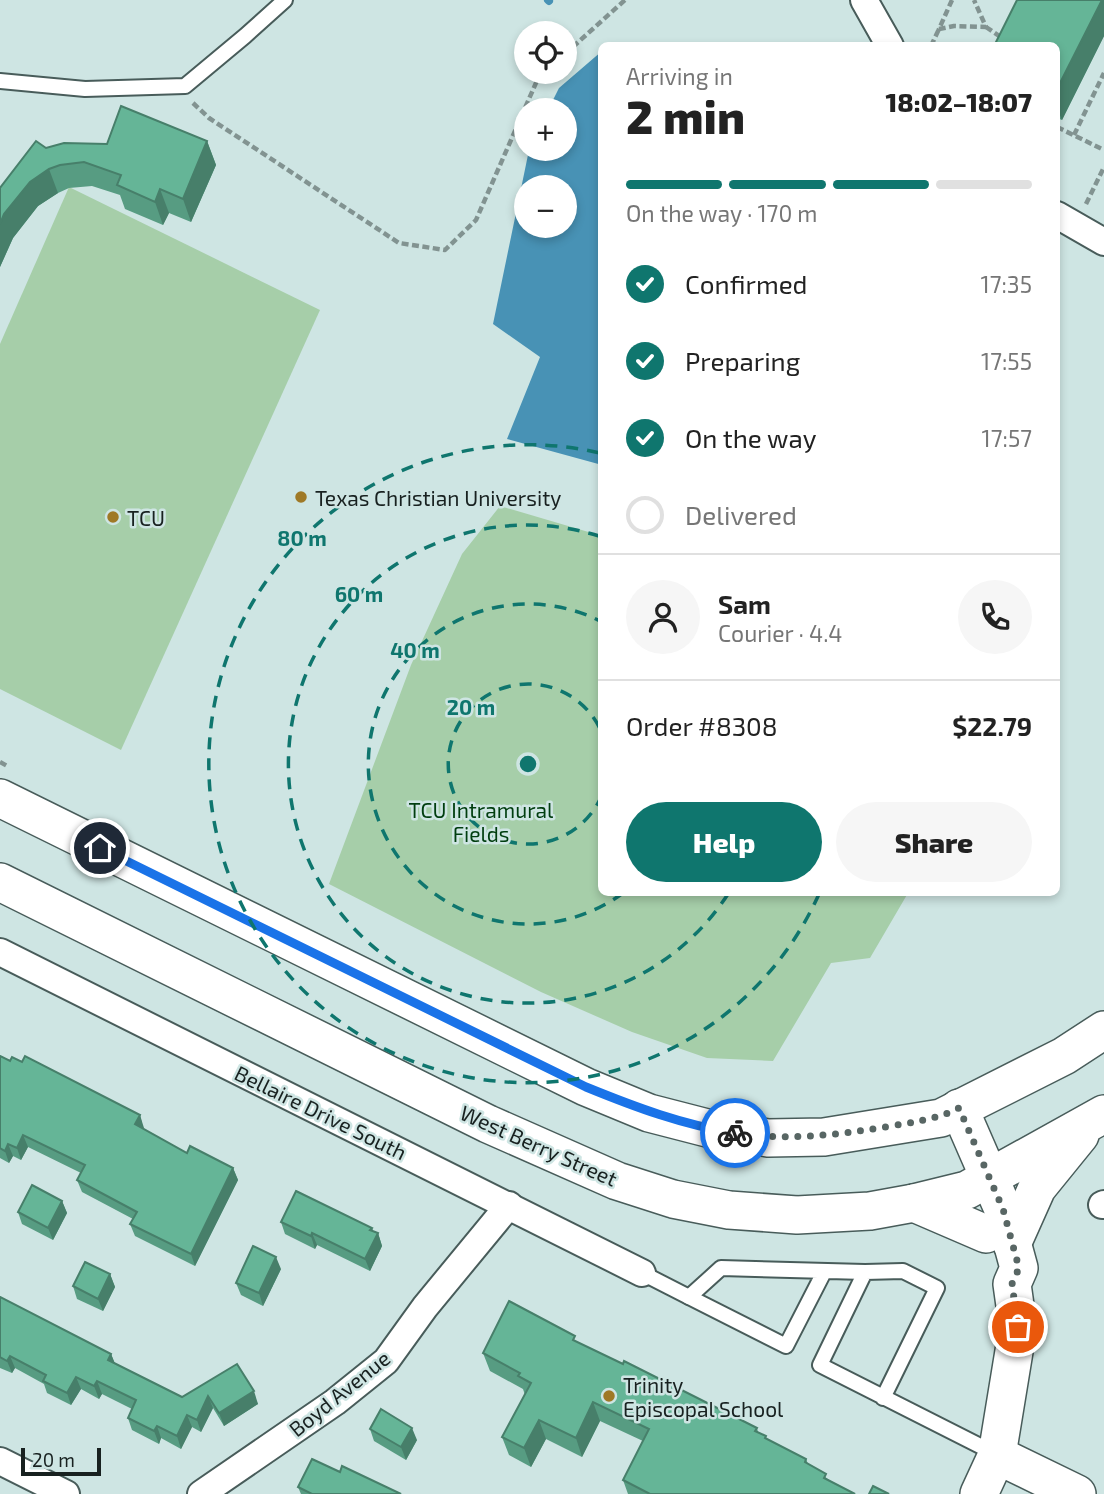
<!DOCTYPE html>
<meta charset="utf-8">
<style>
:root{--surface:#fff;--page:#f6f6f6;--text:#222;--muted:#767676;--line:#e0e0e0;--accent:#0f766e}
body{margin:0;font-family:"Exo 2",sans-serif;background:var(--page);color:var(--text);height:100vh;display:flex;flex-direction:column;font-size:26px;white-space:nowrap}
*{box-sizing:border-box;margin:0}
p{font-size:23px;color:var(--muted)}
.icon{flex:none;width:38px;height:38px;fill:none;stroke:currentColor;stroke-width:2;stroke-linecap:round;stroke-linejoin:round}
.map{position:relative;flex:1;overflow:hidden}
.side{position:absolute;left:598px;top:42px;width:462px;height:854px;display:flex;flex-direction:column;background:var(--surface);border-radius:10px;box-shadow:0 4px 10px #0003}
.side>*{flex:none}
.tools{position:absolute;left:514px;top:21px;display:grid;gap:14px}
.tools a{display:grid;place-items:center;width:63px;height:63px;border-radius:50%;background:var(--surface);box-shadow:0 4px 10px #0003;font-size:35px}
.scale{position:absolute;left:21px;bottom:18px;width:80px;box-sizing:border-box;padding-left:7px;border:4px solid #182120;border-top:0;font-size:19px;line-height:24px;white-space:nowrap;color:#182120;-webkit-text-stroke:5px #cee5e3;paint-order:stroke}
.pin{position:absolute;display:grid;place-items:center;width:60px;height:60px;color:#fff;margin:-30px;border:4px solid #fff;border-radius:50%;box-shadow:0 2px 7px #0007}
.courier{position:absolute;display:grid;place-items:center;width:70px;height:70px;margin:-35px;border:5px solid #1a73e8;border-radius:50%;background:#fff;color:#222;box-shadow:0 2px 9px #0007}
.head em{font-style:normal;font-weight:800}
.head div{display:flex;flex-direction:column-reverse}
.head{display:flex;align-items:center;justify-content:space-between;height:119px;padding:0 28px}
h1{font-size:46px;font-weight:800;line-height:52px}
.bar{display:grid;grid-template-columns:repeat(4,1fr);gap:10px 7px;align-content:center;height:84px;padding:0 28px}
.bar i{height:9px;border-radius:5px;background:var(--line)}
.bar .selected{background:var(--accent)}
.bar p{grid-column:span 4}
.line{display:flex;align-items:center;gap:18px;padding:0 28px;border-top:2px solid var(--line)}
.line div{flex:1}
.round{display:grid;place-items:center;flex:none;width:74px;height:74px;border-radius:37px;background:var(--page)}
ol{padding:0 28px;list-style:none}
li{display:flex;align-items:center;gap:21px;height:77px}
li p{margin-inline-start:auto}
li .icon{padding:7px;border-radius:50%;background:var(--accent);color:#fff;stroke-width:4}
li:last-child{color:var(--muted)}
li i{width:38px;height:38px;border:4px solid var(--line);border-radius:50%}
.primary-button{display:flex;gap:14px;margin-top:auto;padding:14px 28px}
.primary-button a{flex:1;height:80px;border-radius:42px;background:var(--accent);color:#fff;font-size:28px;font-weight:800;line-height:80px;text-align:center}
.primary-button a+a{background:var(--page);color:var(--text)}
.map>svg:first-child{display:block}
.green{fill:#a6cea9}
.water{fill:#4892b5;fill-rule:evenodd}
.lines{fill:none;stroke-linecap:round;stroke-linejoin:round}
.stream{stroke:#4892b5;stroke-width:8}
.lane-casing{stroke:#485c5a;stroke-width:18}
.street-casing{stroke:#485c5a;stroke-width:30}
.secondary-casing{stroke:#485c5a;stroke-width:40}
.path{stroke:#829391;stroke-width:4.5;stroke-dasharray:7 3.5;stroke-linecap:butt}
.lane{stroke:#fff;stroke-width:14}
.street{stroke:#fff;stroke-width:26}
.secondary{stroke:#fff;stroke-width:37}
.wall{fill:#579c82}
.shaded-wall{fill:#477f6a}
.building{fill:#65b597;stroke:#477f6a;stroke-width:2}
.done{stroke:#586664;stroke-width:7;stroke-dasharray:0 12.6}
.route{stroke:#1a73e8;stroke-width:9}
.ring{fill:none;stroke:#0f766e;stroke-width:3.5;stroke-dasharray:12 9}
.poi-dot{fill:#9f7926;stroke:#cee5e3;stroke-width:2.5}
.labels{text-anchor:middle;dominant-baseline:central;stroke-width:5;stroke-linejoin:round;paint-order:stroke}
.poi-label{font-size:21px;fill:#182120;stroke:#cee5e3;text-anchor:start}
.park-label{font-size:21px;fill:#003e0f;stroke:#cee5e3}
.street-label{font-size:21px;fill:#182120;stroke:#cee5e3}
.centre{fill:#0f766e;stroke:#cee5e3;stroke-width:3.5}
.ring-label{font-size:21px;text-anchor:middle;font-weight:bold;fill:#0f766e;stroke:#cee5e3;stroke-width:5;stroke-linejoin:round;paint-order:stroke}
</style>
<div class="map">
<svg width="1104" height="1494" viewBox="0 0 1104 1494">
<rect width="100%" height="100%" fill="#cee5e3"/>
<g class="green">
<path d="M 69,187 L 320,310 L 121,750 L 0,689 L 0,344 Z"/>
<path d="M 500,506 L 602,536 L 602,892 L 908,893 L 870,958 L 831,963 L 773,1061 L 707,1058 L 632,1032 L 541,992 L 329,884 L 411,665 L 462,554 Z"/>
</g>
<path class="water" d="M 602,51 L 602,465 L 507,439 L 540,357 L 493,324 L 529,150 L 565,149 L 565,110 L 548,110 L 559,88 ZM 527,187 L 565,187 L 565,226 L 527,226 Z"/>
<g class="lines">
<path class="stream" d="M 548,0 L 549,1"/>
<defs>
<g id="lane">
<path d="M 0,81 L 85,89 L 185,86 L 245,36 L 285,0"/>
<path d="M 824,1272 L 786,1346 L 689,1297 L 721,1268 L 865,1272"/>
<path d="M 642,1273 L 689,1297"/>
<path d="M 883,1398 L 937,1288 L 903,1271 L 865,1272 L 820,1365 L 996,1454"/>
</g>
<g id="street">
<path d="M 864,0 L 890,46"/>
<path d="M 1057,215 L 1104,242"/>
<path d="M 0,952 L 642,1273"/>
<path d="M 1102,1205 L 1104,1204"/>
<path d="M 0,1461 L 66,1494"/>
<path d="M 201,1494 L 335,1402 L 386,1361 L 425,1307 L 509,1205"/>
</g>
<g id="secondary">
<path d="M 0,798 L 586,1087 L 649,1113 L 711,1129 L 768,1138 L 824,1137 L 941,1118 L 1064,1056 L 1104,1030"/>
<path d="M 0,882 L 488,1124 L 617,1181 L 673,1199 L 729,1210 L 797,1215 L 870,1211 L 914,1203 L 967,1190 L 1104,1114"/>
<path d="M 959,1108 L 1003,1209 L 1019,1268 L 1012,1284 L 1018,1327 L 997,1455 L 979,1494"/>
<path d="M 914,1203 L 986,1234"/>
<path d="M 1012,1244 L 1037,1188 L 1080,1135"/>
<path d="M 997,1455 L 1077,1494"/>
</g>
</defs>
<use href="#lane" class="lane-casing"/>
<use href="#street" class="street-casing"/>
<use href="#secondary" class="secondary-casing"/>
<g class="path">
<path d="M 952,0 L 939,29 L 954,26 L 986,27 L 974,0"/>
<path d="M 986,27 L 1002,38"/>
<path d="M 931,46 L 939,29"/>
<path d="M 565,54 L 625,0"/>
<path d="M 193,103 L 209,118 L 399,243 L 445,250 L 476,220 L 539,76 L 544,72"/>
<path d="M 1057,127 L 1104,150"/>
<path d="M 1074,135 L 1104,73"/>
<path d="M 1086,204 L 1104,167"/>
<path d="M 0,762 L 9,767"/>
</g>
<use href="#lane" class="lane"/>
<use href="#street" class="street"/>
<use href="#secondary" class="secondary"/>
</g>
<g class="wall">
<path d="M 1104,0 L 1104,36 L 1062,120 L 1057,118 L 1057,46 Z"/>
<path d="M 207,141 L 216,165 L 191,222 L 169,213 L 163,225 L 125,209 L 120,195 L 92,186 L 69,188 L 58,193 L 38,206 L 13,238 L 0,267 L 0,188 L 46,148 L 107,144 Z"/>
<path d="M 0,1056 L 140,1115 L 143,1129 L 187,1153 L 233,1168 L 238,1180 L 195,1266 L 135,1236 L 130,1224 L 133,1219 L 82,1192 L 77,1180 L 81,1173 L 28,1147 L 21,1160 L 13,1156 L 9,1163 L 0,1158 Z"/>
<path d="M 62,1201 L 67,1213 L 53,1240 L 22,1224 L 18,1212 Z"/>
<path d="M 281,1222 L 372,1228 L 373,1231 L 378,1233 L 382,1246 L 370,1271 L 317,1245 L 315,1249 L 285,1234 Z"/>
<path d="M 281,1269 L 263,1306 L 241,1295 L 236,1283 Z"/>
<path d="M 110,1274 L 115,1287 L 103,1311 L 77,1299 L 73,1286 Z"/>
<path d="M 0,1297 L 111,1354 L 115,1364 L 182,1397 L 237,1364 L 258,1404 L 224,1426 L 213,1408 L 201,1432 L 192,1427 L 181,1449 L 161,1438 L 159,1444 L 132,1430 L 128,1418 L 132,1409 L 102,1394 L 99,1399 L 81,1389 L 71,1405 L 47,1393 L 44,1384 L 15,1368 L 12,1373 L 0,1368 Z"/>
<path d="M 577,1342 L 757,1428 L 758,1432 L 768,1440 L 806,1459 L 808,1464 L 829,1480 L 855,1494 L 628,1494 L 623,1480 L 643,1441 L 600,1421 L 582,1457 L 546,1439 L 531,1467 L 509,1455 L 502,1437 L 525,1395 L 523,1389 L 490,1371 L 483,1353 Z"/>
<path d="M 370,1429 L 417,1440 L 406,1460 L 374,1441 Z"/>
<path d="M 340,1472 L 401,1494 L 301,1494 L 298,1487 Z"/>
</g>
<g class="shaded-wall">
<path d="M 1102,0 L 1104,0 L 1104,36 L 1062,120 L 1057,108 L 1057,89 Z"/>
<path d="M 207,141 L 216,165 L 191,222 L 183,199 Z"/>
<path d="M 49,169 L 58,193 L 38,206 L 13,238 L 0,267 L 0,224 L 4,214 L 30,182 Z"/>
<path d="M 160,189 L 169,213 L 163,225 L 155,202 Z"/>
<path d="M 140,1115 L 144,1128 L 139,1136 L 135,1124 Z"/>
<path d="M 23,1135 L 28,1147 L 21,1160 L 17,1148 Z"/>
<path d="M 8,1144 L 13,1156 L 9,1163 L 5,1151 Z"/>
<path d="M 233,1168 L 238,1180 L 195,1266 L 191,1254 Z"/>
<path d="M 62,1201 L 67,1213 L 53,1240 L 48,1228 Z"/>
<path d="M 372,1228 L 375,1238 L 378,1233 L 382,1246 L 370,1271 L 365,1259 Z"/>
<path d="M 312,1233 L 317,1245 L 315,1249 L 311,1236 Z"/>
<path d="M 276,1257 L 281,1269 L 263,1306 L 259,1293 Z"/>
<path d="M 110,1274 L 115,1287 L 103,1311 L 98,1299 Z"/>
<path d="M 111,1354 L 116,1366 L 108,1360 Z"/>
<path d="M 10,1356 L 15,1368 L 12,1373 L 7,1361 Z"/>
<path d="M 76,1377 L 81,1389 L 71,1405 L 67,1393 Z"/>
<path d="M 97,1381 L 102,1394 L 99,1399 L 94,1386 Z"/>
<path d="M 254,1391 L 258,1404 L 224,1426 L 219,1413 Z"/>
<path d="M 208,1396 L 213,1408 L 201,1432 L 197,1420 Z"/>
<path d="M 593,1402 L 600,1421 L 582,1457 L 576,1438 Z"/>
<path d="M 187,1415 L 192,1427 L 181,1449 L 177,1436 Z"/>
<path d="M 539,1420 L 546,1439 L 531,1467 L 524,1448 Z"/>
<path d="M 157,1426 L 161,1438 L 159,1444 L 154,1431 Z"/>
<path d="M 412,1428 L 417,1440 L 406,1460 L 401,1447 Z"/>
</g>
<g class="building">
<path d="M 1017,0 L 1102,0 L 1057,89 L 1057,46 L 994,46 Z"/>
<path d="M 121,106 L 207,141 L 183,199 L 160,189 L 155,202 L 117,185 L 121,175 L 84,162 L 60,165 L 49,169 L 30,182 L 4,214 L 0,224 L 0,188 L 36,141 L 46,148 L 64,143 L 107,144 Z"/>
<path d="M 0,1056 L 10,1061 L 12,1057 L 22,1062 L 25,1056 L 140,1115 L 135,1124 L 187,1153 L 190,1146 L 233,1168 L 191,1254 L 130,1224 L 137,1212 L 77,1180 L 85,1165 L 23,1135 L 17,1148 L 8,1144 L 5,1151 L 0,1148 Z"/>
<path d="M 32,1185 L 62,1201 L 48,1228 L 18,1212 Z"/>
<path d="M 296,1191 L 372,1228 L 370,1230 L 378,1233 L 365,1259 L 312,1233 L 311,1236 L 281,1222 Z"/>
<path d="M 253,1246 L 276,1257 L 259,1293 L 236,1283 Z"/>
<path d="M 85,1262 L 110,1274 L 98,1299 L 73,1286 Z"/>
<path d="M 0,1297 L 111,1354 L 108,1360 L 182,1397 L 237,1364 L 254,1391 L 219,1413 L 208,1396 L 197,1420 L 187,1415 L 177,1436 L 157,1426 L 154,1431 L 128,1418 L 136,1400 L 97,1381 L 94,1386 L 76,1377 L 67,1393 L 43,1381 L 46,1375 L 10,1356 L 7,1361 L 0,1357 Z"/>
<path d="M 509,1301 L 575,1336 L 573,1340 L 623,1364 L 624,1361 L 757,1428 L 755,1431 L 766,1436 L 765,1438 L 806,1459 L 805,1462 L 826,1474 L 824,1478 L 855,1494 L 650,1494 L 623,1480 L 649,1429 L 593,1402 L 576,1438 L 539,1420 L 524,1448 L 502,1437 L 531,1383 L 518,1376 L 520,1373 L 483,1353 Z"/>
<path d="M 381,1409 L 412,1428 L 401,1447 L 370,1429 Z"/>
<path d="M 312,1459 L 340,1472 L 342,1466 L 401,1494 L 312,1494 L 298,1487 Z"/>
<path d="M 873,1486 L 889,1494 L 869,1494 Z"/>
</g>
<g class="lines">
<path class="done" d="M 735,1133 C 787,1141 835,1135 886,1127 C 912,1122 936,1120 959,1108 L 1003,1209 L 1019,1268 L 1012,1284 L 1018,1327"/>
<path class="route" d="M 100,848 L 586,1087 C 635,1107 683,1125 735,1133"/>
</g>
<g class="ring">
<path d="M602 795A80 80 0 1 1 602 733"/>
<path d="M623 893A160 160 0 1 1 602 622"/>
<path d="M728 894A239 239 0 1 1 602 537"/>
<path d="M819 894A319 319 0 1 1 600 453"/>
</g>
<g class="poi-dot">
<circle cx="301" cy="497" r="7"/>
<circle cx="113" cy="517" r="7"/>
<circle cx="609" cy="1396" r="7"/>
</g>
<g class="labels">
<g class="poi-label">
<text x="315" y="497">Texas Christian University</text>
<text x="127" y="517">TCU</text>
<text x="623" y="1384">Trinity<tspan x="623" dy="24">Episcopal School</tspan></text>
</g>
<g class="park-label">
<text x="481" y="809">TCU Intramural<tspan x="481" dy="24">Fields</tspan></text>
</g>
<g class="street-label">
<text transform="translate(321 1112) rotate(26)">Bellaire Drive South</text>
<text transform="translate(539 1145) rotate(24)">West Berry Street</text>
<text transform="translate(339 1393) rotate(-39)">Boyd Avenue</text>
</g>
</g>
<circle cx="528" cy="764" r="10" class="centre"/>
<g class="ring-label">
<text x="302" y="546">80 m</text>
<text x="359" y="602">60 m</text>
<text x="415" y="658">40 m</text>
<text x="471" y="715">20 m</text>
</g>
</svg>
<div class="tools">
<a><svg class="icon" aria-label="locate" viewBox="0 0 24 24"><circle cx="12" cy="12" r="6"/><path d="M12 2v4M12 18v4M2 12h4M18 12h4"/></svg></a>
<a>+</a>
<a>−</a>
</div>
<div class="scale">20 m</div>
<div class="pin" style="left:1018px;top:1327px;background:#ea580c"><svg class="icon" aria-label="bag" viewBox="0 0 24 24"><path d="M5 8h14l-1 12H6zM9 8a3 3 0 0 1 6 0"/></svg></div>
<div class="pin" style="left:100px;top:848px;background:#1f2937"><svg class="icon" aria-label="home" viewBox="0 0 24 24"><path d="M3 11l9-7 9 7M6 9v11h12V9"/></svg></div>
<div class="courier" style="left:735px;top:1133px"><svg class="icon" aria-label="bike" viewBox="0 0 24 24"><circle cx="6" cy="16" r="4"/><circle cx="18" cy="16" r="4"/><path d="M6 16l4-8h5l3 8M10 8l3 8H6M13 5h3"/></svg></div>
<section class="side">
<div class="head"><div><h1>2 min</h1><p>Arriving in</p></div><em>18:02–18:07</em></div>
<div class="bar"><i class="selected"></i><i class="selected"></i><i class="selected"></i><i></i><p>On the way · 170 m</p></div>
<ol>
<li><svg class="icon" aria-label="check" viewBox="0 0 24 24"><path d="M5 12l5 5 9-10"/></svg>Confirmed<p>17:35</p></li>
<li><svg class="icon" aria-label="check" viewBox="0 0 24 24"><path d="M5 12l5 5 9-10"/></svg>Preparing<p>17:55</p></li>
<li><svg class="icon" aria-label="check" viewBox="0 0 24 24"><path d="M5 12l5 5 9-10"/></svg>On the way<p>17:57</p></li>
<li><i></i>Delivered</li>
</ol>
<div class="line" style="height:126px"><a class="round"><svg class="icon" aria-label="person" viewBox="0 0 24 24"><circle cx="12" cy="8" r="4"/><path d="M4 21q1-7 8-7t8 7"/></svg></a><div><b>Sam</b><p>Courier · 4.4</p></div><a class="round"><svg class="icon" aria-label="phone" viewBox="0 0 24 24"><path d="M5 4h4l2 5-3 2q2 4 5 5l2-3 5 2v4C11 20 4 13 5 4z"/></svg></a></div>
<div class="line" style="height:91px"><div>Order #8308</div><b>$22.79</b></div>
<div class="primary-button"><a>Help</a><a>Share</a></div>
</section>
</div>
